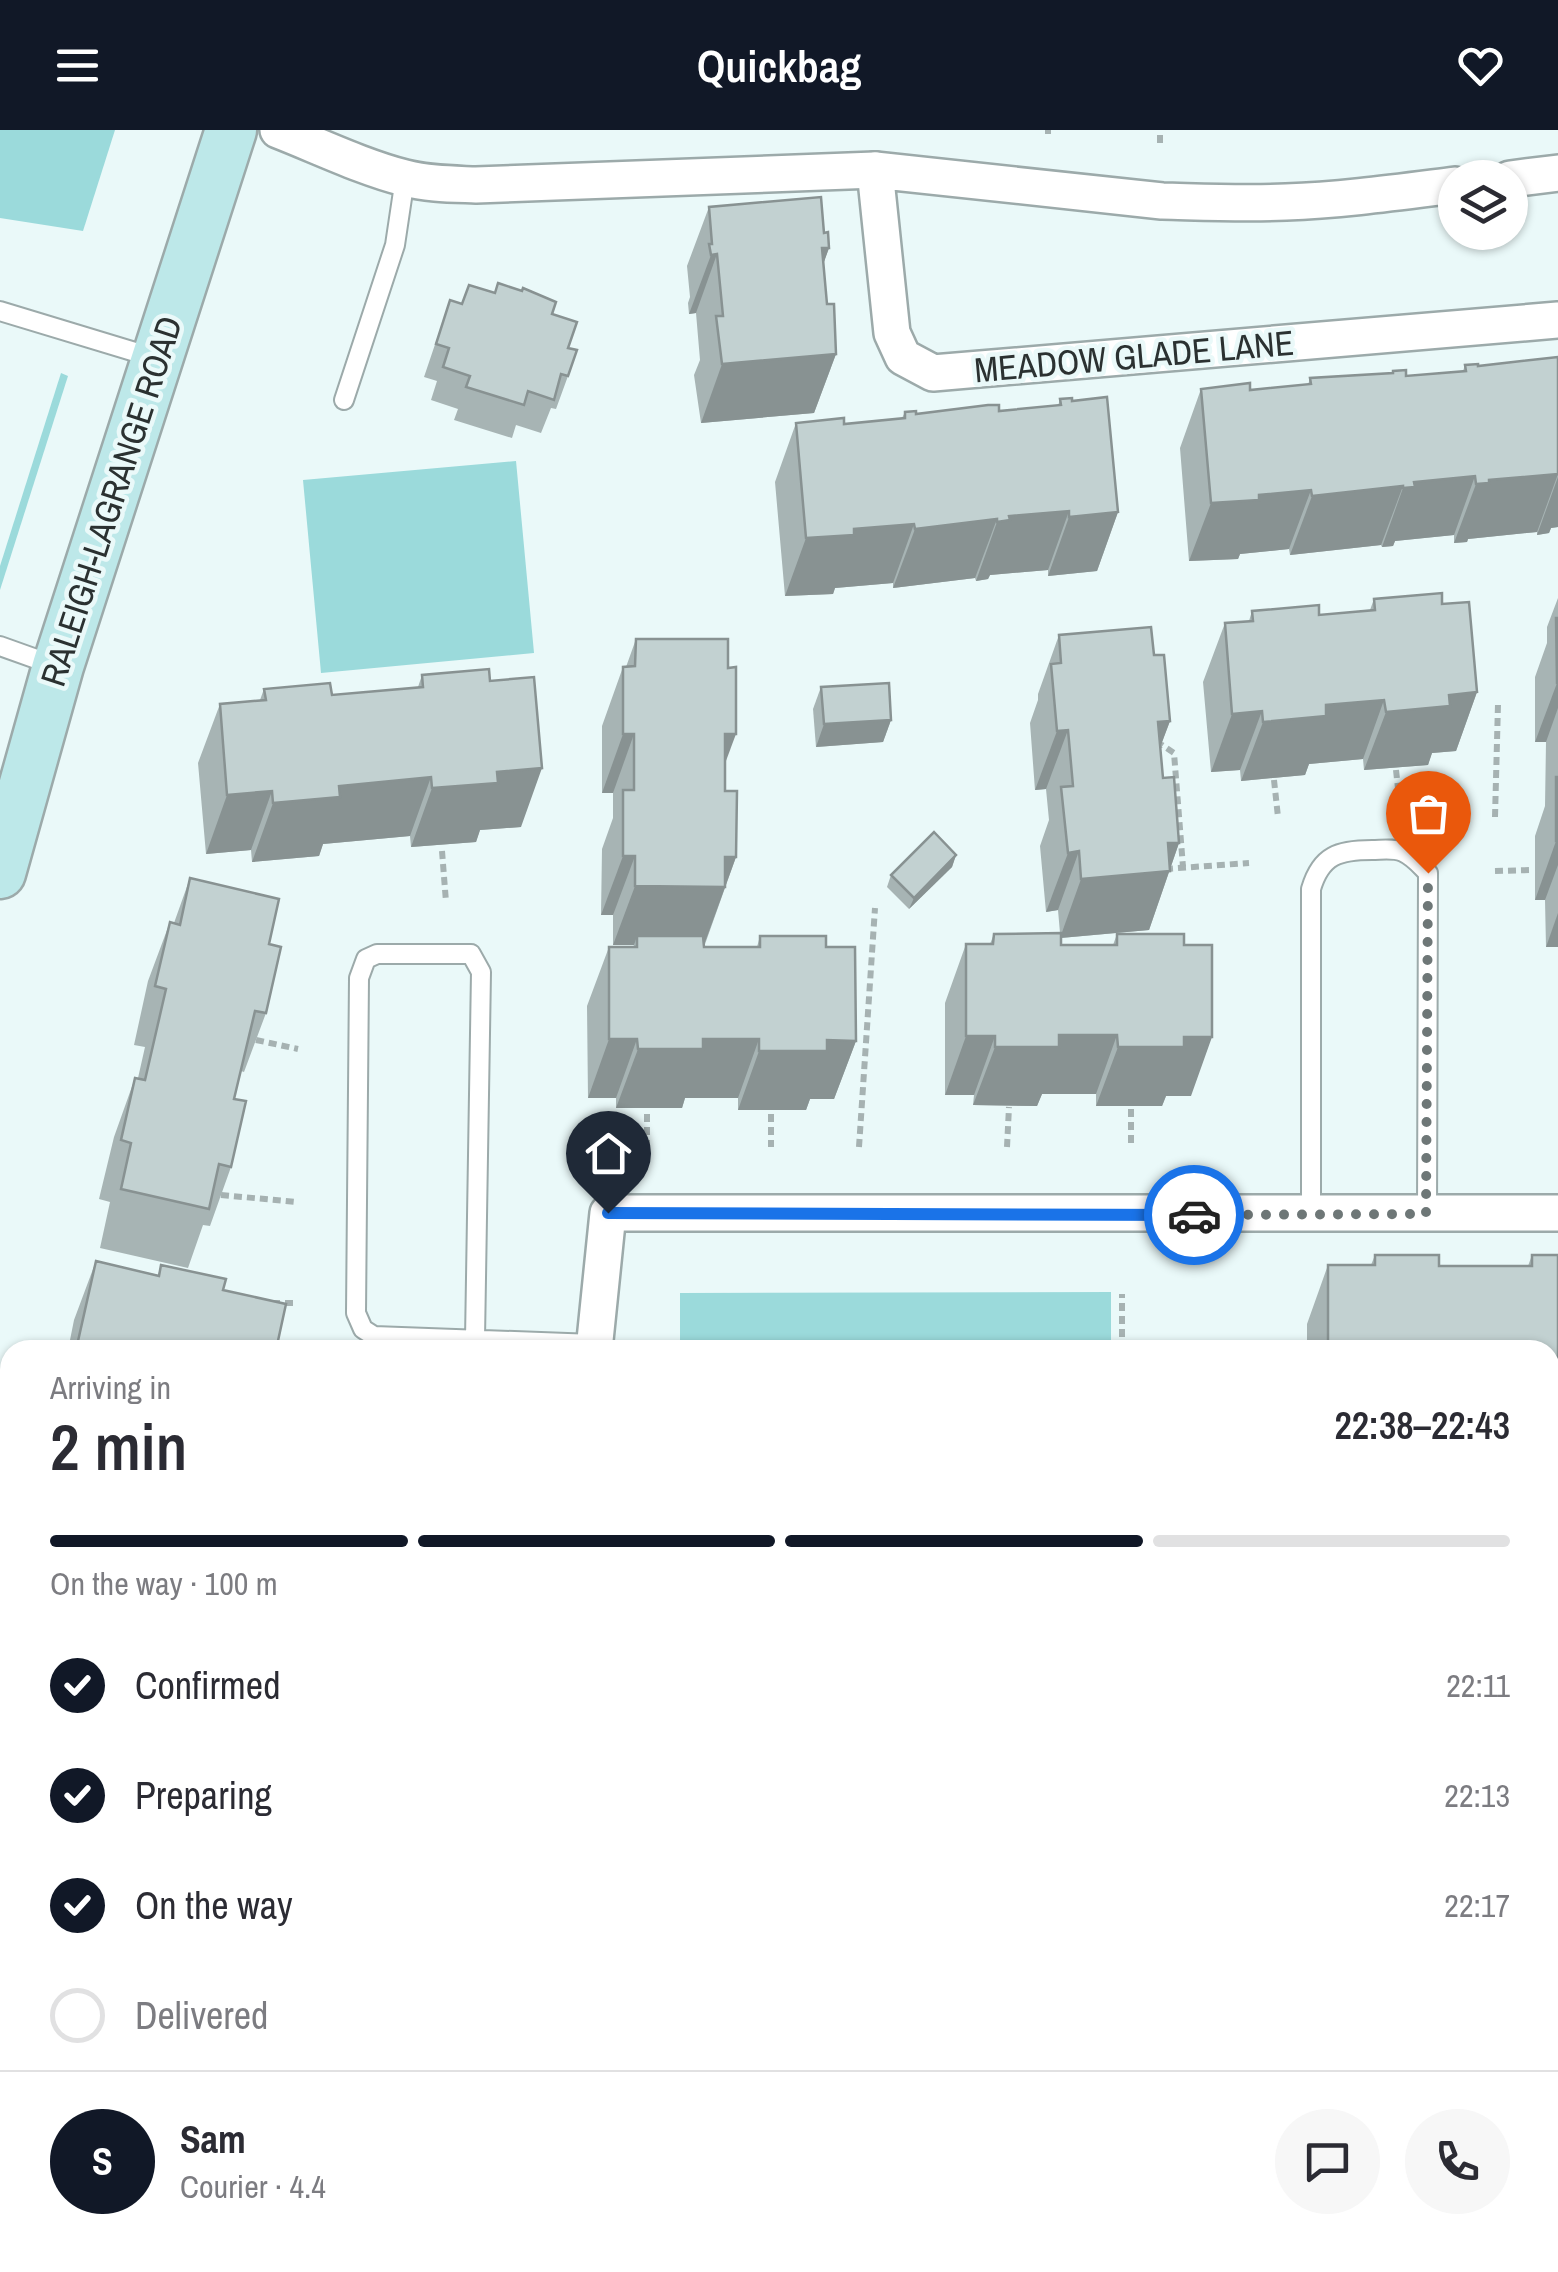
<!DOCTYPE html>
<meta charset="utf-8">
<style>
:root{--surface:#fff;--page:#f7f7f7;--text:#2b2b33;--muted:#7c7c81;--line:#e1e1e2;--accent:#111827}
body{margin:0;font-family:"Archivo Narrow",sans-serif;background:var(--page);color:var(--text);height:100vh;display:flex;flex-direction:column;font-size:38px;white-space:nowrap}
*{box-sizing:border-box;margin:0}
p{font-size:32px;color:var(--muted)}
.icon{flex:none;width:55px;height:55px;fill:none;stroke:currentColor;stroke-width:2;stroke-linecap:round;stroke-linejoin:round}
.map{position:relative;flex:1;overflow:hidden}
.details{position:absolute;left:0px;top:1210px;width:1560px;height:932px;display:flex;flex-direction:column;background:var(--surface);border-radius:30px 30px 0 0;box-shadow:0 2px 8px #0004}
.details>*{flex:none}
.controls{position:absolute;left:1438px;top:30px;display:grid;gap:20px}
.controls a{display:grid;place-items:center;width:90px;height:90px;border-radius:50%;background:var(--surface);box-shadow:0 2px 8px #0004;font-size:50px}
.pin{position:absolute;display:grid;place-items:center;width:85px;height:85px;color:#fff;margin:-102px -42px;border-radius:50% 50% 50% 0;rotate:-45deg;box-shadow:0 0 10px #0007}
.pin .icon{rotate:45deg}
.courier{position:absolute;display:grid;place-items:center;width:100px;height:100px;margin:-50px;border:8px solid #1a73e8;border-radius:50%;background:#fff;color:#222;box-shadow:0 2px 12px #0007}
.summary em{font-style:normal;font-weight:600}
.summary div{display:flex;flex-direction:column-reverse}
.summary{display:flex;align-items:center;justify-content:space-between;height:170px;padding:0 50px}
h1{font-size:65px;font-weight:600;line-height:75px}
.bar{display:grid;grid-template-columns:repeat(4,1fr);gap:15px 10px;align-content:center;height:120px;padding:0 50px}
.bar i{height:12px;border-radius:8px;background:var(--line)}
.bar .on{background:var(--accent)}
.bar p{grid-column:span 4}
.line{display:flex;align-items:center;gap:25px;padding:0 50px;border-top:2px solid var(--line)}
.line div{flex:1}
.round{display:grid;place-items:center;flex:none;width:105px;height:105px;border-radius:52px;background:var(--page)}
ol{padding:0 50px;list-style:none}
li{display:flex;align-items:center;gap:30px;height:110px}
li p{margin-inline-start:auto}
li .icon{padding:10px;border-radius:50%;background:var(--accent);color:#fff;stroke-width:4}
li:last-child{color:var(--muted)}
li i{width:55px;height:55px;border:5px solid var(--line);border-radius:50%}
header{display:flex;justify-content:space-between;align-items:center;height:130px;padding:0 50px;background:var(--accent);color:#fff;font-size:45px;font-weight:600}
.map>svg:first-child{display:block}
.green{fill:#9bdadb}
.lines{fill:none;stroke-linecap:round;stroke-linejoin:round}
.service-casing{stroke:#9caaaa;stroke-width:22}
.minor-casing{stroke:#9caaaa;stroke-width:40}
.secondary-casing{stroke:#9caaaa;stroke-width:55}
.path{stroke:#a6b2b2;stroke-width:6;stroke-dasharray:8 5;stroke-linecap:butt}
.service{stroke:#fff;stroke-width:18}
.minor{stroke:#fff;stroke-width:35}
.secondary{stroke:#bde8e9;stroke-width:50}
.wall{fill:#a7b4b4}
.shaded-wall{fill:#889292}
.building{fill:#c2d1d1;stroke:#889292;stroke-width:2.5}
.done{stroke:#6e7777;stroke-width:10;stroke-dasharray:0 18}
.route{stroke:#1a73e8;stroke-width:12}
.labels{text-anchor:middle;dominant-baseline:central;stroke-width:9;stroke-linejoin:round;paint-order:stroke}
.street-label{font-size:35px;fill:#2b3131;stroke:#eaf9f9}
</style>
<header><svg class="icon" aria-label="menu" viewBox="0 0 24 24"><path d="M4 6h16M4 12h16M4 18h16"/></svg>Quickbag<svg class="icon" aria-label="heart" viewBox="0 0 24 24"><path d="M12 20l-8-8c-3-5 5-10 8-4 3-6 11-1 8 4z"/></svg></header>
<div class="map">
<svg width="1558" height="2142" viewBox="0 0 1558 2142">
<rect width="100%" height="100%" fill="#eaf9f9"/>
<g class="green">
<path d="M 0,0 L 115,0 L 83,101 L 0,88 Z"/>
<path d="M 61,243 L 68,246 L 0,460 L 0,436 Z"/>
<path d="M 516,331 L 534,523 L 321,543 L 303,350 Z"/>
<path d="M 1111,1162 L 1111,1220 L 680,1220 L 680,1163 Z"/>
</g>
<g class="lines">
<defs>
<g id="service">
<path d="M 0,181 L 155,228"/>
<path d="M 344,270 L 395,115 L 405,48"/>
<path d="M 0,516 L 56,536"/>
<path d="M 1311,1085 L 1311,759 C 1321,725 1339,720 1372,720 C 1382,720 1394,718 1403,722 C 1414,727 1420,735 1428,743 L 1427,1084"/>
<path d="M 475,1209 L 481,842 L 471,824 L 377,824 L 366,829 L 359,848 L 356,1183 L 363,1199 L 374,1206 L 594,1214"/>
<path d="M 379,2132 C 400,2142 436,2142 457,2132"/>
</g>
<g id="minor">
<path d="M 278,0 C 319,16 362,37 405,48 C 428,54 452,54 476,55 L 875,40"/>
<path d="M 1510,49 L 1558,43"/>
<path d="M 1455,55 C 1399,62 1342,70 1286,72 C 1244,74 1203,72 1162,71 L 875,40 L 892,203 L 903,227 L 933,243 L 1558,190"/>
<path d="M 594,1220 L 608,1083 L 1558,1083"/>
<path d="M 0,1410 L 10,1410"/>
<path d="M 0,1481 L 10,1481"/>
<path d="M 1550,1636 L 1558,1636"/>
</g>
<path id="secondary" d="M 0,743 L 58,536 L 231,0"/>
</defs>
<use href="#service" class="service-casing"/>
<use href="#minor" class="minor-casing"/>
<use href="#secondary" class="secondary-casing"/>
<g class="path">
<path d="M 1048,4 L 1048,0"/>
<path d="M 1160,13 L 1160,0"/>
<path d="M 1155,616 L 1162,615 L 1174,623 L 1183,737"/>
<path d="M 1396,640 L 1401,686"/>
<path d="M 1274,650 L 1278,687"/>
<path d="M 1495,687 L 1498,574"/>
<path d="M 442,721 L 446,772"/>
<path d="M 1165,739 L 1249,733"/>
<path d="M 1495,741 L 1532,740"/>
<path d="M 256,910 L 298,919"/>
<path d="M 1131,979 L 1131,1018"/>
<path d="M 647,984 L 647,1016"/>
<path d="M 771,984 L 771,1017"/>
<path d="M 859,1017 L 875,778"/>
<path d="M 1007,1017 L 1009,977"/>
<path d="M 221,1065 L 297,1072"/>
<path d="M 272,1173 L 296,1173"/>
<path d="M 1122,1220 L 1122,1164"/>
<path d="M 1404,2132 L 1404,2142"/>
</g>
<use href="#service" class="service"/>
<use href="#minor" class="minor"/>
<use href="#secondary" class="secondary"/>
</g>
<g class="wall">
<path d="M 709,77 L 824,103 L 829,118 L 823,134 L 827,174 L 836,224 L 814,283 L 701,293 L 694,245 L 700,230 L 696,183 L 689,184 L 688,173 L 690,167 L 687,136 Z"/>
<path d="M 450,170 L 462,174 L 552,184 L 568,218 L 568,246 L 556,279 L 551,278 L 541,303 L 516,295 L 512,308 L 454,290 L 458,279 L 431,270 L 437,251 L 424,247 Z"/>
<path d="M 1558,227 L 1558,397 L 1551,398 L 1549,403 L 1537,405 L 1537,402 L 1468,409 L 1467,412 L 1454,413 L 1454,405 L 1395,411 L 1393,416 L 1382,417 L 1381,415 L 1290,425 L 1289,419 L 1240,424 L 1238,429 L 1189,431 L 1180,318 L 1201,259 L 1250,260 L 1308,255 L 1310,248 L 1406,246 L 1463,241 L 1465,235 L 1478,236 Z"/>
<path d="M 1060,269 L 1118,382 L 1097,441 L 1048,446 L 1048,440 L 990,445 L 988,449 L 976,451 L 975,448 L 893,458 L 893,453 L 835,458 L 833,464 L 785,466 L 775,352 L 796,293 L 844,294 L 902,288 L 905,282 L 916,284 L 999,281 L 1058,276 Z"/>
<path d="M 1558,468 L 1558,817 L 1546,817 L 1545,770 L 1535,770 L 1535,706 L 1545,676 L 1546,612 L 1535,612 L 1535,547 L 1547,513 L 1547,497 Z"/>
<path d="M 1374,469 L 1442,474 L 1477,562 L 1456,621 L 1432,623 L 1428,635 L 1364,640 L 1363,629 L 1309,634 L 1305,645 L 1241,651 L 1240,640 L 1211,642 L 1203,552 L 1225,493 L 1249,491 L 1252,481 L 1319,485 L 1370,480 Z"/>
<path d="M 1059,505 L 1154,525 L 1170,591 L 1160,617 L 1163,648 L 1179,713 L 1149,800 L 1061,808 L 1061,815 L 1113,815 L 1117,804 L 1191,966 L 1166,966 L 1162,976 L 1096,976 L 1096,964 L 1042,964 L 1037,976 L 973,975 L 974,965 L 945,965 L 945,873 L 966,814 L 990,814 L 994,804 L 1060,803 L 1058,780 L 1046,782 L 1040,716 L 1049,690 L 1046,659 L 1035,660 L 1030,593 L 1038,570 L 1038,564 Z"/>
<path d="M 636,509 L 725,634 L 725,661 L 736,727 L 704,817 L 757,817 L 760,806 L 826,817 L 856,911 L 834,969 L 810,969 L 806,980 L 738,980 L 738,968 L 685,968 L 682,978 L 616,978 L 616,968 L 588,968 L 587,876 L 609,817 L 633,817 L 634,815 L 613,815 L 613,785 L 601,785 L 602,719 L 613,688 L 613,663 L 602,663 L 602,596 L 623,537 L 626,537 Z"/>
<path d="M 422,545 L 490,551 L 521,697 L 480,700 L 476,712 L 411,717 L 410,706 L 323,714 L 319,726 L 252,732 L 251,720 L 206,724 L 198,633 L 220,574 L 260,570 L 264,559 L 332,565 L 418,557 Z"/>
<path d="M 821,557 L 891,590 L 883,612 L 816,617 L 813,579 Z"/>
<path d="M 956,725 L 952,737 L 909,779 L 887,757 L 891,745 Z"/>
<path d="M 190,748 L 269,814 L 266,883 L 244,942 L 241,941 L 234,969 L 231,1037 L 210,1096 L 203,1095 L 188,1138 L 100,1118 L 110,1072 L 99,1069 L 114,1007 L 135,948 L 138,948 L 145,917 L 134,915 L 148,851 L 170,792 L 174,793 Z"/>
<path d="M 1375,1125 L 1439,1136 L 1528,1136 L 1532,1125 L 1558,1125 L 1558,1297 L 1550,1297 L 1550,1220 L 1307,1220 L 1307,1194 L 1328,1135 L 1371,1135 Z"/>
<path d="M 96,1131 L 158,1145 L 161,1135 L 223,1160 L 276,1220 L 68,1220 L 74,1190 Z"/>
<rect x="10" y="2132" width="267" height="10"/>
<rect x="534" y="2132" width="267" height="10"/>
<path d="M 857,2132 L 981,2132 L 977,2142 L 857,2142 Z"/>
<path d="M 1043,2132 L 1382,2132 L 1382,2142 L 1040,2142 Z"/>
<path d="M 1435,2132 L 1550,2132 L 1558,2142 L 1435,2142 Z"/>
</g>
<g class="shaded-wall">
<path d="M 822,118 L 829,118 L 808,177 Z"/>
<path d="M 717,124 L 696,183 L 689,184 L 711,125 Z"/>
<path d="M 836,224 L 814,283 L 701,293 L 722,234 Z"/>
<path d="M 1558,344 L 1537,402 L 1468,409 L 1467,412 L 1454,413 L 1476,354 L 1489,350 Z"/>
<path d="M 1475,346 L 1454,405 L 1395,411 L 1393,416 L 1382,417 L 1403,358 L 1414,352 Z"/>
<path d="M 1558,347 L 1558,397 L 1551,398 L 1549,403 L 1537,405 Z"/>
<path d="M 1403,356 L 1381,415 L 1290,425 L 1312,366 Z"/>
<path d="M 1311,360 L 1289,419 L 1240,424 L 1238,429 L 1189,431 L 1211,373 L 1259,365 Z"/>
<path d="M 1069,381 L 1048,440 L 990,445 L 988,449 L 976,451 L 997,392 L 1009,386 Z"/>
<path d="M 1118,382 L 1097,441 L 1048,446 L 1069,387 Z"/>
<path d="M 997,389 L 975,448 L 893,458 L 915,399 Z"/>
<path d="M 914,394 L 893,453 L 835,458 L 833,464 L 785,466 L 806,408 L 854,399 Z"/>
<path d="M 1557,553 L 1558,553 L 1558,578 L 1546,612 L 1535,612 Z"/>
<path d="M 1477,562 L 1456,621 L 1432,623 L 1428,635 L 1364,640 L 1386,582 L 1449,565 Z"/>
<path d="M 1384,570 L 1363,629 L 1309,634 L 1305,645 L 1241,651 L 1263,592 L 1326,575 Z"/>
<path d="M 1262,581 L 1240,640 L 1211,642 L 1232,584 Z"/>
<path d="M 891,590 L 883,612 L 816,617 L 824,594 Z"/>
<path d="M 1170,591 L 1148,650 L 1158,592 Z"/>
<path d="M 1068,600 L 1046,659 L 1035,660 L 1057,601 Z"/>
<path d="M 623,604 L 634,604 L 613,663 L 602,663 Z"/>
<path d="M 725,604 L 736,604 L 714,663 Z"/>
<path d="M 542,638 L 521,697 L 480,700 L 476,712 L 411,717 L 432,658 L 497,642 Z"/>
<path d="M 431,647 L 410,706 L 323,714 L 319,726 L 252,732 L 273,673 L 339,656 Z"/>
<path d="M 272,661 L 251,720 L 206,724 L 227,665 Z"/>
<path d="M 1556,711 L 1558,711 L 1558,735 L 1545,770 L 1535,770 Z"/>
<path d="M 1168,713 L 1179,713 L 1149,800 L 1060,808 L 1081,749 Z"/>
<path d="M 1079,721 L 1058,780 L 1046,782 L 1068,723 Z"/>
<path d="M 956,725 L 952,737 L 909,779 L 914,768 Z"/>
<path d="M 623,726 L 635,726 L 613,785 L 601,785 Z"/>
<path d="M 725,727 L 736,727 L 704,815 L 637,806 L 634,815 L 613,815 L 635,756 Z"/>
<path d="M 1558,783 L 1558,817 L 1546,817 Z"/>
<path d="M 1059,905 L 1117,905 L 1096,964 L 1042,964 L 1037,976 L 973,975 L 995,917 Z"/>
<path d="M 966,906 L 995,906 L 974,965 L 945,965 Z"/>
<path d="M 1184,907 L 1212,907 L 1191,966 L 1166,966 L 1162,976 L 1096,976 L 1118,917 Z"/>
<path d="M 609,909 L 637,909 L 616,968 L 588,968 Z"/>
<path d="M 703,909 L 759,909 L 738,968 L 685,968 L 682,978 L 616,978 L 638,919 Z"/>
<path d="M 827,910 L 856,911 L 834,969 L 810,969 L 806,980 L 738,980 L 759,921 Z"/>
<rect x="1550" y="1238" width="8" height="59"/>
<rect x="1550" y="1468" width="8" height="48"/>
<path d="M 1551,1773 L 1558,1773 L 1558,1832 L 1550,1832 Z"/>
<path d="M 868,2132 L 878,2132 L 875,2142 L 864,2142 Z"/>
<path d="M 889,2132 L 981,2132 L 977,2142 L 885,2142 Z"/>
<path d="M 1456,2133 L 1467,2133 L 1464,2142 L 1453,2142 Z"/>
</g>
<g class="building">
<path d="M 821,67 L 824,103 L 828,102 L 829,118 L 822,118 L 827,174 L 834,174 L 836,224 L 722,234 L 716,186 L 723,186 L 717,124 L 711,125 L 709,114 L 712,114 L 709,77 Z"/>
<path d="M 498,153 L 522,161 L 523,158 L 556,172 L 552,184 L 577,192 L 568,218 L 577,220 L 568,246 L 561,244 L 554,270 L 528,261 L 524,275 L 466,257 L 470,246 L 443,237 L 449,218 L 436,214 L 450,170 L 462,174 L 469,155 L 495,163 Z"/>
<path d="M 1558,227 L 1558,344 L 1489,350 L 1489,353 L 1476,354 L 1475,346 L 1414,352 L 1415,357 L 1403,358 L 1403,356 L 1312,366 L 1311,360 L 1259,365 L 1259,370 L 1211,373 L 1201,259 L 1250,253 L 1250,260 L 1311,254 L 1310,248 L 1393,243 L 1393,241 L 1406,240 L 1406,246 L 1466,241 L 1465,235 L 1478,234 L 1478,236 Z"/>
<path d="M 1107,267 L 1118,382 L 1069,387 L 1069,381 L 1009,386 L 1010,390 L 997,392 L 997,389 L 915,399 L 914,394 L 854,399 L 854,405 L 806,408 L 796,293 L 844,288 L 844,294 L 905,288 L 905,282 L 916,281 L 916,284 L 988,275 L 999,275 L 999,281 L 1061,275 L 1060,269 L 1072,268 L 1072,271 Z"/>
<path d="M 1442,463 L 1442,474 L 1469,472 L 1477,562 L 1449,565 L 1450,576 L 1386,582 L 1384,570 L 1326,575 L 1326,586 L 1263,592 L 1262,581 L 1232,584 L 1225,493 L 1253,491 L 1252,481 L 1319,475 L 1319,485 L 1375,480 L 1374,469 Z"/>
<path d="M 1556,488 L 1558,488 L 1558,553 L 1557,553 Z"/>
<path d="M 1151,497 L 1154,525 L 1164,525 L 1170,591 L 1158,592 L 1163,648 L 1174,647 L 1179,713 L 1168,713 L 1170,741 L 1081,749 L 1079,721 L 1068,723 L 1061,657 L 1073,656 L 1068,600 L 1057,601 L 1051,534 L 1061,533 L 1059,505 Z"/>
<path d="M 636,509 L 728,509 L 728,538 L 736,537 L 736,604 L 725,604 L 725,661 L 737,661 L 736,727 L 725,727 L 725,757 L 635,756 L 635,726 L 623,726 L 623,660 L 634,660 L 634,604 L 623,604 L 623,537 L 635,536 Z"/>
<path d="M 489,539 L 490,551 L 534,547 L 542,638 L 497,642 L 498,653 L 432,658 L 431,647 L 339,656 L 340,667 L 273,673 L 272,661 L 227,665 L 220,574 L 266,570 L 264,559 L 330,553 L 332,565 L 423,557 L 422,545 Z"/>
<path d="M 889,553 L 891,590 L 824,594 L 821,557 Z"/>
<rect x="1556" y="647" width="2" height="64"/>
<path d="M 934,702 L 956,725 L 914,768 L 891,745 Z"/>
<path d="M 190,748 L 279,769 L 269,814 L 281,817 L 266,883 L 255,881 L 234,969 L 246,971 L 231,1037 L 219,1034 L 209,1079 L 121,1059 L 131,1013 L 121,1010 L 135,948 L 145,950 L 166,859 L 155,856 L 170,792 L 180,795 Z"/>
<path d="M 1061,803 L 1061,815 L 1117,815 L 1117,804 L 1184,804 L 1184,815 L 1212,815 L 1212,907 L 1184,907 L 1184,917 L 1118,917 L 1117,905 L 1059,905 L 1059,917 L 995,917 L 995,906 L 966,906 L 966,814 L 993,814 L 994,804 Z"/>
<path d="M 637,806 L 703,806 L 704,817 L 760,817 L 760,806 L 826,806 L 826,817 L 855,817 L 856,911 L 827,910 L 827,921 L 759,921 L 759,909 L 703,909 L 703,919 L 638,919 L 637,909 L 609,909 L 609,817 L 637,817 Z"/>
<path d="M 1375,1125 L 1439,1125 L 1439,1136 L 1532,1136 L 1532,1125 L 1558,1125 L 1558,1238 L 1550,1238 L 1550,1220 L 1328,1220 L 1328,1135 L 1375,1135 Z"/>
<path d="M 96,1131 L 159,1146 L 161,1135 L 226,1149 L 223,1160 L 286,1174 L 276,1220 L 76,1220 Z"/>
<rect x="1550" y="1356" width="8" height="112"/>
<path d="M 1550,1670 L 1551,1681 L 1558,1681 L 1558,1773 L 1551,1773 L 1551,1783 Z"/>
<path d="M 1550,1862 L 1558,1862 L 1558,2133 L 1557,2133 L 1556,2142 L 1467,2142 L 1467,2133 L 1456,2132 L 1550,2132 Z"/>
<rect x="32" y="2132" width="245" height="10"/>
<rect x="555" y="2132" width="246" height="10"/>
<rect x="1062" y="2132" width="320" height="10"/>
</g>
<g class="lines">
<path class="done" d="M 1194,1085 L 1426,1084 L 1428,743"/>
<path class="route" d="M 608,1083 L 1194,1085"/>
</g>
<g class="labels">
<g class="street-label">
<text transform="translate(1134 226) rotate(-5)">MEADOW GLADE LANE</text>
<text transform="translate(111 371) rotate(-72)">RALEIGH-LAGRANGE ROAD</text>
</g>
</g>
</svg>
<div class="controls">
<a><svg class="icon" aria-label="layers" viewBox="0 0 24 24"><path d="M12 4l9 5-9 5-9-5zM3 14l9 5 9-5"/></svg></a>
</div>
<div class="pin" style="left:1428px;top:743px;background:#ea580c"><svg class="icon" aria-label="bag" viewBox="0 0 24 24"><path d="M5 8h14l-1 12H6zM9 8a3 3 0 0 1 6 0"/></svg></div>
<div class="pin" style="left:608px;top:1083px;background:#1f2937"><svg class="icon" aria-label="home" viewBox="0 0 24 24"><path d="M3 11l9-7 9 7M6 9v11h12V9"/></svg></div>
<div class="courier" style="left:1194px;top:1085px"><svg class="icon" aria-label="car" viewBox="0 0 24 24"><path d="M5 17H2v-5l4-1 3-4h7l3 4 3 1v5h-3M9 17h6M6 11h13"/><circle cx="7" cy="17" r="2"/><circle cx="17" cy="17" r="2"/></svg></div>
<section class="details">
<div class="summary"><div><h1>2 min</h1><p>Arriving in</p></div><em>22:38–22:43</em></div>
<div class="bar"><i class="on"></i><i class="on"></i><i class="on"></i><i></i><p>On the way · 100 m</p></div>
<ol>
<li><svg class="icon" aria-label="check" viewBox="0 0 24 24"><path d="M5 12l5 5 9-10"/></svg>Confirmed<p>22:11</p></li>
<li><svg class="icon" aria-label="check" viewBox="0 0 24 24"><path d="M5 12l5 5 9-10"/></svg>Preparing<p>22:13</p></li>
<li><svg class="icon" aria-label="check" viewBox="0 0 24 24"><path d="M5 12l5 5 9-10"/></svg>On the way<p>22:17</p></li>
<li><i></i>Delivered</li>
</ol>
<div class="line" style="height:180px"><b class="round" style="background:var(--accent);color:#fff">S</b><div><b>Sam</b><p>Courier · 4.4</p></div><a class="round"><svg class="icon" aria-label="chat" viewBox="0 0 24 24"><path d="M4 5h16v11H9l-5 4z"/></svg></a><a class="round"><svg class="icon" aria-label="phone" viewBox="0 0 24 24"><path d="M5 4h4l2 5-3 2q2 4 5 5l2-3 5 2v4C11 20 4 13 5 4z"/></svg></a></div>
</section>
</div>
